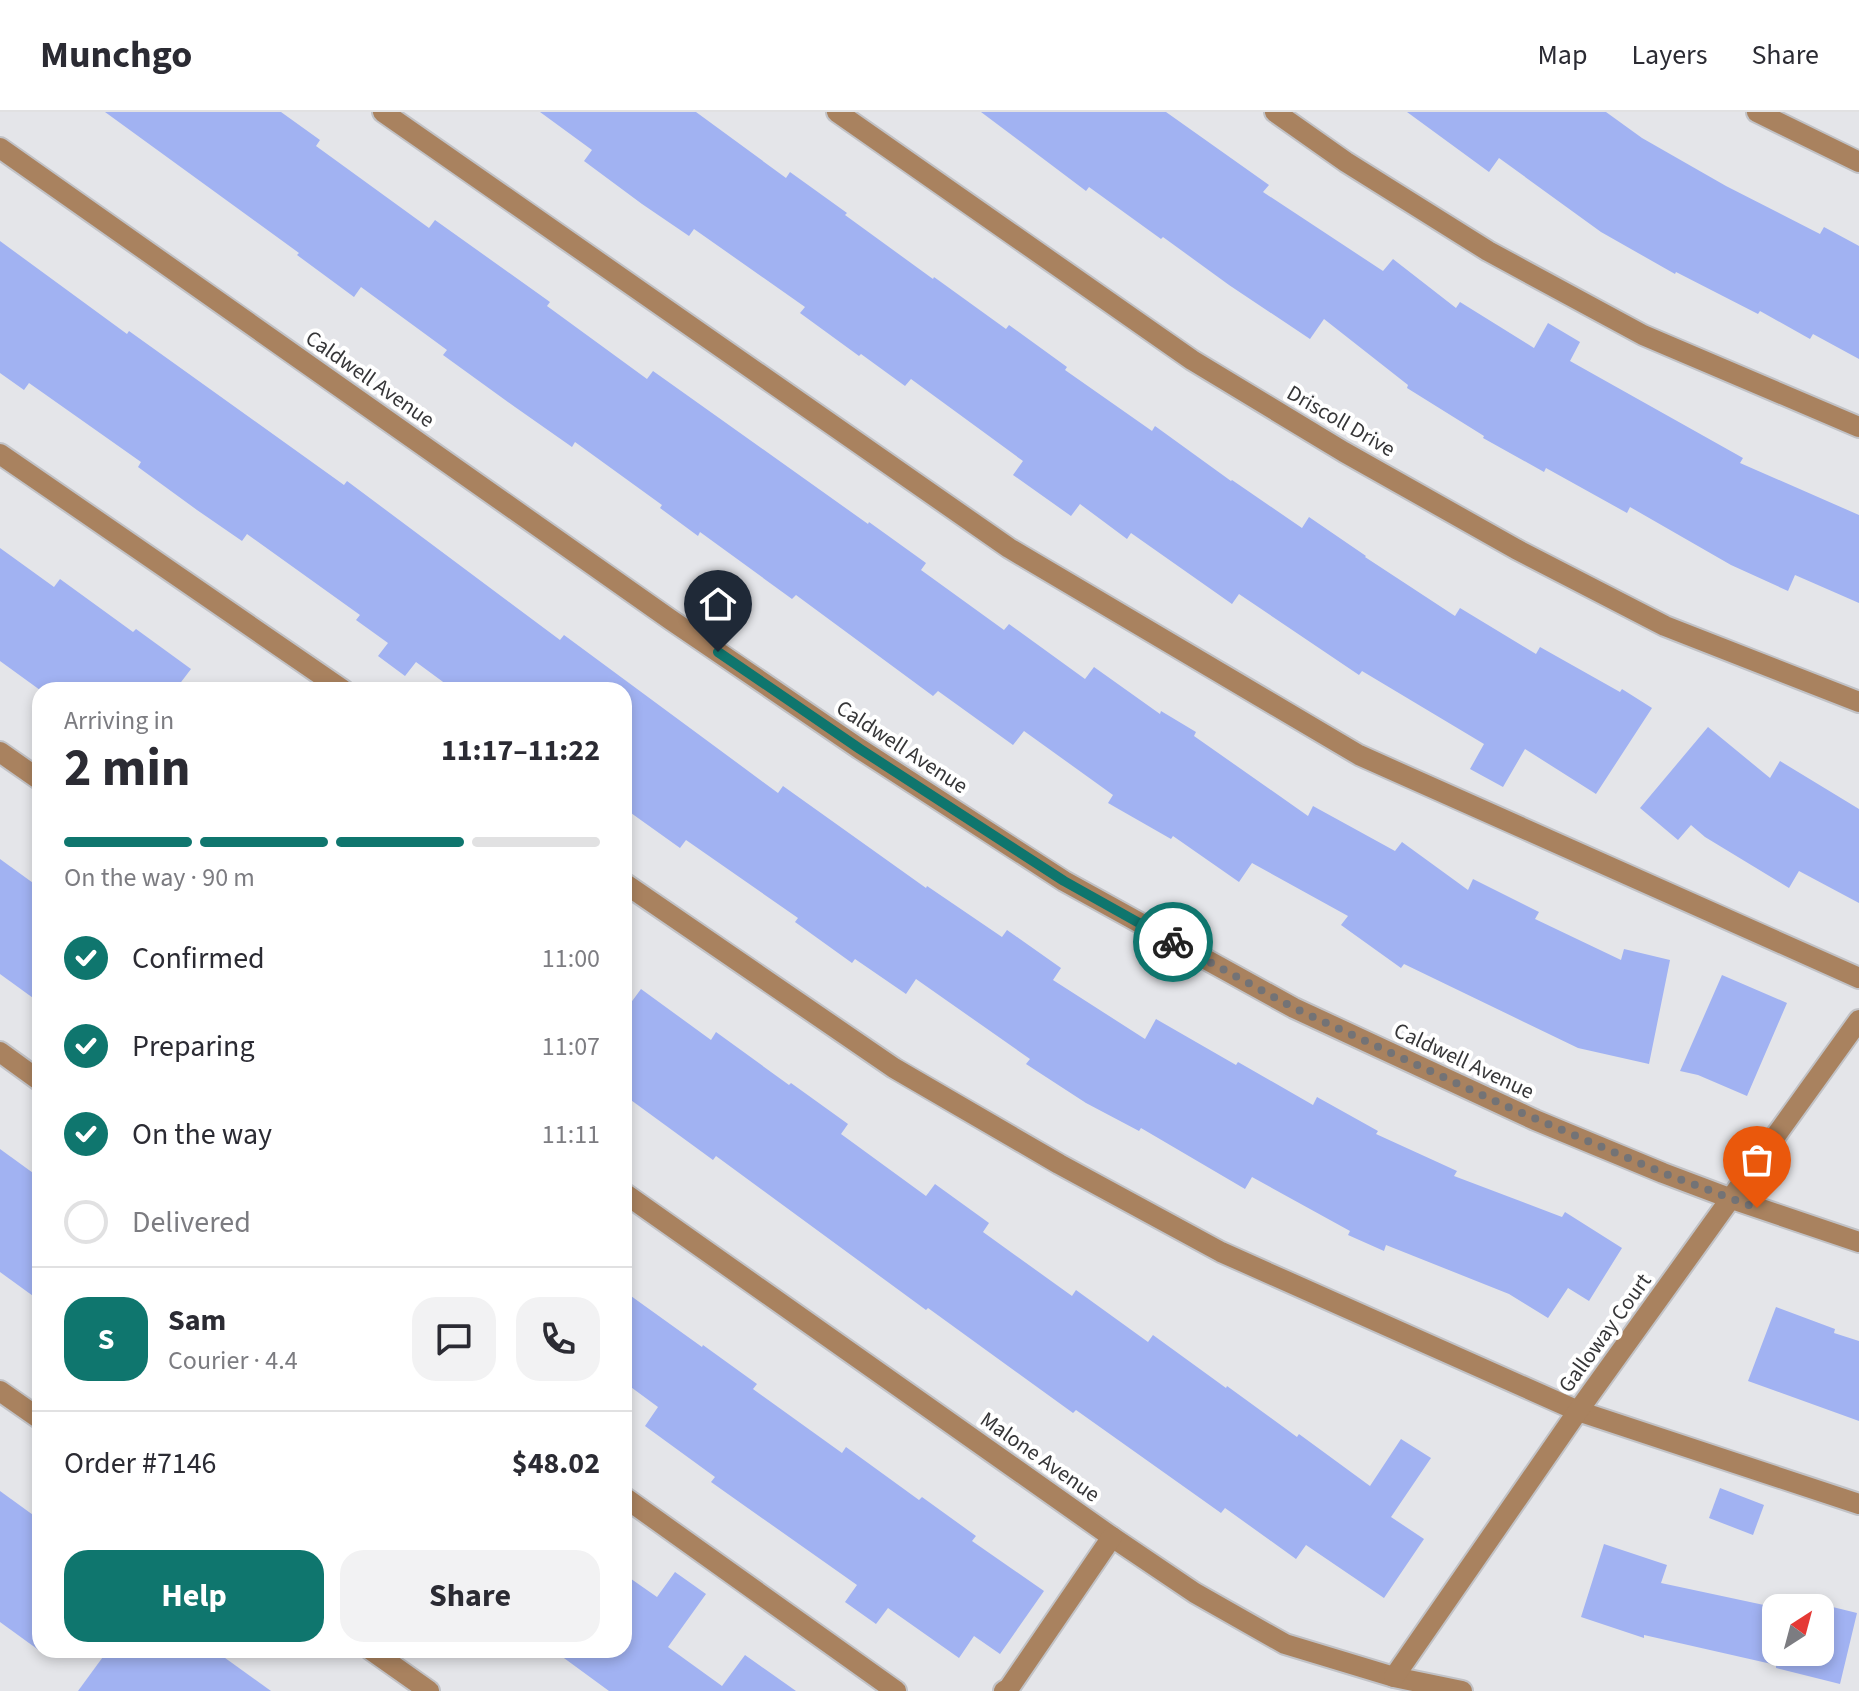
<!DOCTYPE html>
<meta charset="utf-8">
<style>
:root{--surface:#fff;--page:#f2f2f3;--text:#2b2b33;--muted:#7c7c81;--line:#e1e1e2;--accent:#0f766e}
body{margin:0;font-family:"Source Sans 3",sans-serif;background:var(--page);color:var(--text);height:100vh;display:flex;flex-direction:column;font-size:30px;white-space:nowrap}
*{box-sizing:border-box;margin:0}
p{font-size:26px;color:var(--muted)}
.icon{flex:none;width:44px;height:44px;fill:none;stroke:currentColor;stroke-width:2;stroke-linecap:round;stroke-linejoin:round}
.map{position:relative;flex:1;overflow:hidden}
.side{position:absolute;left:32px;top:570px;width:600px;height:976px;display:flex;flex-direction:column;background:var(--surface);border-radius:24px;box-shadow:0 4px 12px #0003}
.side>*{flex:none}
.needle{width:52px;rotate:36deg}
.buttons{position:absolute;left:1762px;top:1482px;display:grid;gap:16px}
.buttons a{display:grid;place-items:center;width:72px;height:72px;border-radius:16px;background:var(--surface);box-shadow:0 4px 12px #0003;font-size:40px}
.pin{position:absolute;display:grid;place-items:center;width:68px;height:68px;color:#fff;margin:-82px -34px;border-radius:50% 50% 50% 0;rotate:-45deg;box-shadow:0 0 8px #0007}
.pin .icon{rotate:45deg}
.courier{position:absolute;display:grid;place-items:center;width:80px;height:80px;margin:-40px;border:6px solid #0f766e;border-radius:50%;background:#fff;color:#222;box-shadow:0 2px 10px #0007}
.head em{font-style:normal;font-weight:700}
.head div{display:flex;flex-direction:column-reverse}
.head{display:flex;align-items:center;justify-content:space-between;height:136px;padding:0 32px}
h1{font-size:52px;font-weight:700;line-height:60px}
.bar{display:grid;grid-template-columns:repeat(4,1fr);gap:12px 8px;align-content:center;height:96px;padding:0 32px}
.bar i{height:10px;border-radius:6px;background:var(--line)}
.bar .on{background:var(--accent)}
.bar p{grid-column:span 4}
.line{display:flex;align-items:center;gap:20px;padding:0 32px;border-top:2px solid var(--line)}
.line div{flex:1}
.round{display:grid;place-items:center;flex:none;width:84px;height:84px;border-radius:24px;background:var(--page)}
ol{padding:0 32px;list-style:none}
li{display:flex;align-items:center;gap:24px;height:88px}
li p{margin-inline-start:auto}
li .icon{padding:8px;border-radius:50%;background:var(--accent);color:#fff;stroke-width:4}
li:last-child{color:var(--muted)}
li i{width:44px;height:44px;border:4px solid var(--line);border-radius:50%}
.primary-button{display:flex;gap:16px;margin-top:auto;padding:16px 32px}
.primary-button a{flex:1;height:92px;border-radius:24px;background:var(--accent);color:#fff;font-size:32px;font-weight:700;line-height:92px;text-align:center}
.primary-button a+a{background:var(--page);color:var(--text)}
header{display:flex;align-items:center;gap:48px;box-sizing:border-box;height:112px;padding:0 40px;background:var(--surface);border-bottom:2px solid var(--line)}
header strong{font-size:38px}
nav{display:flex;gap:44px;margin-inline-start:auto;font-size:28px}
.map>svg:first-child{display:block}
.building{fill:#a1b2f2}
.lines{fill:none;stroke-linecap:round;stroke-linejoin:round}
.minor-casing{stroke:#c1c2c6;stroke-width:24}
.minor{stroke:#a9825f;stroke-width:20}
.done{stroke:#737376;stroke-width:8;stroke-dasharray:0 14.4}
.route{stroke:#0f766e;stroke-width:10}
.labels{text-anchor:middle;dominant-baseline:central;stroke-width:8;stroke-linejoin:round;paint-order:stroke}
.street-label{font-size:22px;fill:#363638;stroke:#fff}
</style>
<header>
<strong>Munchgo</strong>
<nav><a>Map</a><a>Layers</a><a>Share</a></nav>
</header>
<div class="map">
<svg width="1859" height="1579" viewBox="0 0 1859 1579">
<rect width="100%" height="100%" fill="#e4e5e9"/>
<g class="building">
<path d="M 105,0 L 281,0 L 320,28 L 316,34 L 429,116 L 435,108 L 550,190 L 547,194 L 647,267 L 653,259 L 868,412 L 869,410 L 926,451 L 921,458 L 1004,518 L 1009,512 L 1085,567 L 1094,555 L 1160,602 L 1161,599 L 1196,620 L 1194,624 L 1308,704 L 1313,694 L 1395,739 L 1402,730 L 1468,778 L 1473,767 L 1539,800 L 1535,807 L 1621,848 L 1624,837 L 1670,848 L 1649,952 L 1578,936 L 1404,852 L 1401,856 L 1341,813 L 1348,804 L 1252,751 L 1239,770 L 1173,724 L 1171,727 L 1108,691 L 1113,683 L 1024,619 L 1013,633 L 938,579 L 933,584 L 796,483 L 792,487 L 700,420 L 698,424 L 660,396 L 662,393 L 575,330 L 572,335 L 515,295 L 443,243 L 447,238 L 361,175 L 354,185 L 297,143 L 299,141 Z"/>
<path d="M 540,0 L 696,0 L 786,66 L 790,60 L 847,101 L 845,103 L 933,167 L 934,165 L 1006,217 L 1009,213 L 1067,255 L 1065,258 L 1152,319 L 1155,314 L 1231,369 L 1232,368 L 1302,416 L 1309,405 L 1366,444 L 1365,445 L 1455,504 L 1460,496 L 1536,542 L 1540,535 L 1620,580 L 1622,577 L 1652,596 L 1596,682 L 1525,637 L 1503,675 L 1470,657 L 1484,632 L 1362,559 L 1359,563 L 1239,482 L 1232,492 L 1131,421 L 1127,427 L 1080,392 L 1071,404 L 1013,363 L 1023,349 L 911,267 L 905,274 L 861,242 L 859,244 L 800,201 L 805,195 L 694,117 L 689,124 L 642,92 L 584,49 L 592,38 Z"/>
<path d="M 981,0 L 1166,0 L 1269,73 L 1263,80 L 1383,159 L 1393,147 L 1456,196 L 1460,190 L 1534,236 L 1548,211 L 1580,230 L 1570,249 L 1743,346 L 1740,351 L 1859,403 L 1859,491 L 1795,463 L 1788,479 L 1731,453 L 1630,395 L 1627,401 L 1546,356 L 1544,360 L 1483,326 L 1484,324 L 1407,276 L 1408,273 L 1324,207 L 1310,227 L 1229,173 L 1163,125 L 1161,127 L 1089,75 L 1086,79 Z"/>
<path d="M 1407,0 L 1606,0 L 1642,26 L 1726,74 L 1820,122 L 1824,115 L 1859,134 L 1859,247 L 1813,222 L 1810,227 L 1760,199 L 1758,202 L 1676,160 L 1675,162 L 1601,120 L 1499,46 L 1489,60 Z"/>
<path d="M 0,129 L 127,222 L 129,219 L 344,373 L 347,369 L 560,528 L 564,523 L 778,681 L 783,674 L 926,776 L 927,774 L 1002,825 L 1007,818 L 1061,856 L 1053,868 L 1145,927 L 1156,907 L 1236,953 L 1238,950 L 1313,993 L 1317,985 L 1378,1019 L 1376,1022 L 1457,1059 L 1454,1064 L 1562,1105 L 1565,1100 L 1622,1136 L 1589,1189 L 1568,1176 L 1548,1206 L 1509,1182 L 1386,1133 L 1384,1139 L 1348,1123 L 1350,1119 L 1252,1065 L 1245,1077 L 1141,1016 L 1139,1019 L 1086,991 L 1026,952 L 1030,947 L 916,867 L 906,882 L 855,847 L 852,851 L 795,810 L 798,806 L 686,728 L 680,736 L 624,696 L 624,578 L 454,578 L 416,550 L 405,564 L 378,544 L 388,531 L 356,508 L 360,503 L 247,422 L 242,429 L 197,398 L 138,355 L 141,350 L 29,271 L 24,278 L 0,261 Z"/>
<path d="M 0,436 L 54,475 L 60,467 L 133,520 L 136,517 L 191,557 L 175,578 L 40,578 L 0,549 Z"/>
<path d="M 1708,615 L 1770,666 L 1780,649 L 1859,697 L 1859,791 L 1799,759 L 1789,776 L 1705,725 L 1691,713 L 1678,728 L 1640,696 Z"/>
<path d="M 0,747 L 40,776 L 40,891 L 0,862 Z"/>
<path d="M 1722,863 L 1787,891 L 1747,984 L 1698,963 L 1680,959 Z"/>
<path d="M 641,877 L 711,928 L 716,920 L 789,973 L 791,971 L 848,1012 L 841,1022 L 926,1084 L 935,1072 L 989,1111 L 983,1120 L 1072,1184 L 1076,1178 L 1148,1230 L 1153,1223 L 1226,1276 L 1227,1274 L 1297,1325 L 1299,1322 L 1370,1374 L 1401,1327 L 1431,1346 L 1391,1405 L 1424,1427 L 1384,1486 L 1306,1433 L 1296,1447 L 1225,1396 L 1221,1401 L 1076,1298 L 1073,1301 L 928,1196 L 926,1198 L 716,1044 L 713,1048 L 624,983 L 624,900 Z"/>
<path d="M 0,1037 L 40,1066 L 40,1189 L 0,1160 Z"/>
<path d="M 624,1179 L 702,1235 L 703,1233 L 757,1272 L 753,1277 L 842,1341 L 846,1335 L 919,1388 L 922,1385 L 976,1424 L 972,1429 L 1044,1479 L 1000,1542 L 974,1524 L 959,1546 L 888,1496 L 876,1512 L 845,1490 L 857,1473 L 711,1370 L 715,1365 L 645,1314 L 658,1295 L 624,1270 Z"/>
<path d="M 1776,1195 L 1835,1217 L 1834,1221 L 1859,1229 L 1859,1309 L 1748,1269 Z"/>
<path d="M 1720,1376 L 1764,1393 L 1753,1423 L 1709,1406 Z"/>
<path d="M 0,1379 L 40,1408 L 40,1539 L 0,1510 Z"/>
<path d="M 1604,1432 L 1667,1453 L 1661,1471 L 1778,1496 L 1776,1496 L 1776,1540 L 1820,1540 L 1820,1496 L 1790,1496 L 1792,1485 L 1857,1501 L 1840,1572 L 1776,1556 L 1776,1553 L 1644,1523 L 1644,1526 L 1581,1505 Z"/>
<path d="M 675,1460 L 706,1482 L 668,1535 L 722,1574 L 745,1543 L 796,1579 L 609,1579 L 553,1538 L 624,1538 L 624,1462 L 657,1485 Z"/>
<path d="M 108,1538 L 214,1538 L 271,1579 L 78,1579 Z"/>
</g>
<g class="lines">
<defs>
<g id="minor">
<path d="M 383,0 L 1009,436 L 1359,643 L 1859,866"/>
<path d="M 837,0 L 1192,248 L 1344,340 L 1516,437 L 1665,514 L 1859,590"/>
<path d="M 1275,0 L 1346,50 L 1488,139 L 1643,223 L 1859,315"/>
<path d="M 1757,0 L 1859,50"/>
<path d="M 0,36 L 671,508 L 860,637 L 1064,769 L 1294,896 L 1535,1008 L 1663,1061 L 1732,1087 L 1859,1130"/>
<path d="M 0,342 L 343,578"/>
<path d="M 0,640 L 40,668"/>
<path d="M 624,771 L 894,956 L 1059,1052 L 1221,1140 L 1578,1299 L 1859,1392"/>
<path d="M 0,940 L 40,969"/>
<path d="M 624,1081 L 1112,1425 L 1195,1481 L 1285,1532 L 1394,1565 L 1462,1579"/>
<path d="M 0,1279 L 40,1307"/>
<path d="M 624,1385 L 896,1579"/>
<path d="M 371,1538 L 429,1579"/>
<path d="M 1394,1565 L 1578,1299 L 1859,908"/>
<path d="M 1004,1579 L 1009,1576 L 1112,1425"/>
</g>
</defs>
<use href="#minor" class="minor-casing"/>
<use href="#minor" class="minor"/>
</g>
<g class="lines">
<path class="done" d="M 1173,830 L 1294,896 L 1508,995 L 1663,1061 L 1757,1096"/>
<path class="route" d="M 718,540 L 860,637 L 1064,769 L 1173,830"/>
</g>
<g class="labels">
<g class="street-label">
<text transform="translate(370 267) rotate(35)">Caldwell Avenue</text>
<text transform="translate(1341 309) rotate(30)">Driscoll Drive</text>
<text transform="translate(902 635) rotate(33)">Caldwell Avenue</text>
<text transform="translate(1464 949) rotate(25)">Caldwell Avenue</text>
<text transform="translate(1605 1221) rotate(-54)">Galloway Court</text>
<text transform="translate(1040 1345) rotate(35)">Malone Avenue</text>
</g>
</g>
</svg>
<div class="buttons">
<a><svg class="needle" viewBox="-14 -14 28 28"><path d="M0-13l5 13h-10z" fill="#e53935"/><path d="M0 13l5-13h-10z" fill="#7c7c81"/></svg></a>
</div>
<div class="pin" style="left:1757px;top:1096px;background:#ea580c"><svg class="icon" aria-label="bag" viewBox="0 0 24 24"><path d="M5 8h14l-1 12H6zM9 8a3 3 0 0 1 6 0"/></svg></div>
<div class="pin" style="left:718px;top:540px;background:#1f2937"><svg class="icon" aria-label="home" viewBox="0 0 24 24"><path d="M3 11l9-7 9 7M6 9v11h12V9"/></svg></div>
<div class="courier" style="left:1173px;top:830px"><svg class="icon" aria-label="bike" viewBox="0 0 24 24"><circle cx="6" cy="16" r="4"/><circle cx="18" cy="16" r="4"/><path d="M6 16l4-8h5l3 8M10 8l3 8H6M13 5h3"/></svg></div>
<section class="side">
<div class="head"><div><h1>2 min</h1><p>Arriving in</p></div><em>11:17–11:22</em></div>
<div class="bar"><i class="on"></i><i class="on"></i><i class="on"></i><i></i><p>On the way · 90 m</p></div>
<ol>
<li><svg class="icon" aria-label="check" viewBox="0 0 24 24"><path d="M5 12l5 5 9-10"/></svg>Confirmed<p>11:00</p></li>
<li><svg class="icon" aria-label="check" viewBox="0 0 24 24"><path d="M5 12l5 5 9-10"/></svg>Preparing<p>11:07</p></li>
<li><svg class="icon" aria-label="check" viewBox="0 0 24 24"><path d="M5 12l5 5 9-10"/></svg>On the way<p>11:11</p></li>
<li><i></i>Delivered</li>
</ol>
<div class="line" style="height:144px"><b class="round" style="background:var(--accent);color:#fff">S</b><div><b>Sam</b><p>Courier · 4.4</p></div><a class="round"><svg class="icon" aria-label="chat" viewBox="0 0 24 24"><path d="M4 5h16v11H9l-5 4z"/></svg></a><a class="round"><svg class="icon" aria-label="phone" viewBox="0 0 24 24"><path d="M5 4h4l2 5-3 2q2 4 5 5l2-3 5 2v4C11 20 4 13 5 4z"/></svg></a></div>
<div class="line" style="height:104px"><div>Order #7146</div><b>$48.02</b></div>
<div class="primary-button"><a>Help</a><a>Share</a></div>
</section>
</div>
